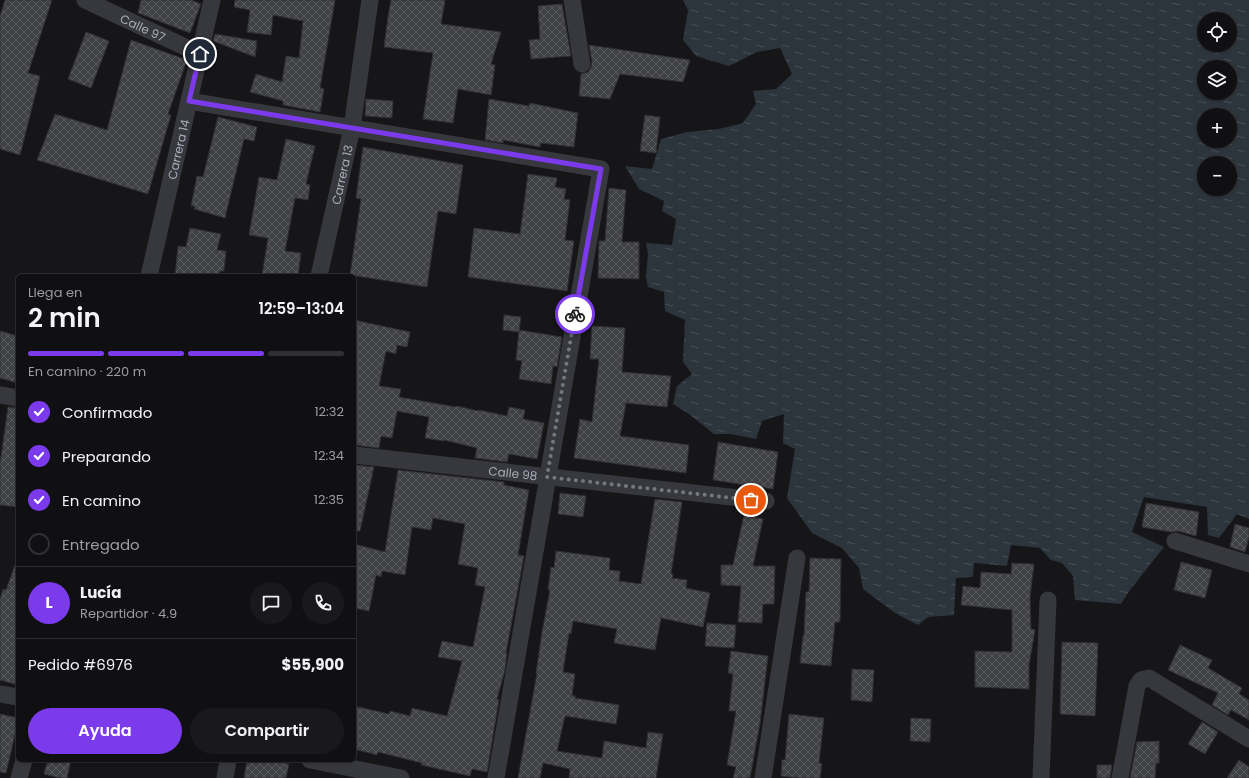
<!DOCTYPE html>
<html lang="es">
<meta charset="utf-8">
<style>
:root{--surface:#101012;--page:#19191b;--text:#f1f3f6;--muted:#9c9d9f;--line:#303032;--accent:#7c3aed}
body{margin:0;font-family:Poppins,sans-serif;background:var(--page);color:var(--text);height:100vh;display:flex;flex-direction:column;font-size:15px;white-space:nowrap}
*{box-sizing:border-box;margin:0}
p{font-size:13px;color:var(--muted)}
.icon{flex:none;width:22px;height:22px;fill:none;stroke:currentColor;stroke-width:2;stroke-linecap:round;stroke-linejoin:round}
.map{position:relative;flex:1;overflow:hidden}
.drawer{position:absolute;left:16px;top:274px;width:340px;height:488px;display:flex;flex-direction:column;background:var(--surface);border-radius:6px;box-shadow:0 1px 3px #0004,0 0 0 1px var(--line)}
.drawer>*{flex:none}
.fabs{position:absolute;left:1197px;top:12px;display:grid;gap:8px}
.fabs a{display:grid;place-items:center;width:40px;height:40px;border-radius:50%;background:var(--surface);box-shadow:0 1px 3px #0004,0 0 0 1px var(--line);font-size:20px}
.pin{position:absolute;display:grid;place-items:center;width:34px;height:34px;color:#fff;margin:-17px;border:2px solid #fff;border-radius:50%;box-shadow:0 1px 4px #0007}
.courier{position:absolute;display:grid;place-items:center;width:40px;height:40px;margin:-20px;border:3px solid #7c3aed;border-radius:50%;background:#fff;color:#222;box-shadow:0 1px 5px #0007}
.overview em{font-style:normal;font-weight:600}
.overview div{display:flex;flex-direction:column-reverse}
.overview{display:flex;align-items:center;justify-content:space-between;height:68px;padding:0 12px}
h1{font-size:26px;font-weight:600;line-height:30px}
.bar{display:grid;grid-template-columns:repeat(4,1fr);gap:6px 4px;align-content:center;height:48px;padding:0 12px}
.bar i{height:5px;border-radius:3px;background:var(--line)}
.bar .on{background:var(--accent)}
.bar p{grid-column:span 4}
.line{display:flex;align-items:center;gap:10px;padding:0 12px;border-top:1px solid var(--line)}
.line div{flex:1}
.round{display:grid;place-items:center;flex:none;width:42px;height:42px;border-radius:21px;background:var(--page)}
ol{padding:0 12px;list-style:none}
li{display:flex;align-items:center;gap:12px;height:44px}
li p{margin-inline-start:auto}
li .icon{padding:4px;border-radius:50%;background:var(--accent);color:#fff;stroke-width:4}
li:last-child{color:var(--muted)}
li i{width:22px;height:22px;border:2px solid var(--line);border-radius:50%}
.button{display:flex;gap:8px;margin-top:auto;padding:8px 12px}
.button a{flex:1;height:46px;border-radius:24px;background:var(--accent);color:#fff;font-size:16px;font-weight:600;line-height:46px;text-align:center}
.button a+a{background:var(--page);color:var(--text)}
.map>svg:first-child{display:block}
.water{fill:url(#water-ripples);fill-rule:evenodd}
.building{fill:url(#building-cross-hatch);stroke:#303034}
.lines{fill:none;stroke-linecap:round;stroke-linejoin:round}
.minor{stroke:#37383d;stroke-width:17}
.done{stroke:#757880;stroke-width:4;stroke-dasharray:0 7.2}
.route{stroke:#7c3aed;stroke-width:5}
.labels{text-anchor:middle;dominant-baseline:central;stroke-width:3.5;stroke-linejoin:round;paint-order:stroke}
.street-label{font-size:12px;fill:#a8adb8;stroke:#111113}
</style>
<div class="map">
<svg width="1249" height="778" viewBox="0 0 1249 778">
<defs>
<pattern id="water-ripples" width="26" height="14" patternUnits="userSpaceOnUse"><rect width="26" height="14" fill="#2c353c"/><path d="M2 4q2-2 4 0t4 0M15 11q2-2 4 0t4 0" fill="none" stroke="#485056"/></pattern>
<pattern id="building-cross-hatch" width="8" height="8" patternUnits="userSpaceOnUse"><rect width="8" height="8" fill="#404145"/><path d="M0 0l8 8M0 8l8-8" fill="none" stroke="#595a5e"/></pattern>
</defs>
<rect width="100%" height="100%" fill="#161618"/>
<path class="water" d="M 683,0 L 1249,0 L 1249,519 L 1237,514 L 1219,538 L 1208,535 L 1207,507 L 1144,497 L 1132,532 L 1164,547 L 1130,590 L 1121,604 L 1075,600 L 1073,576 L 1062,563 L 1051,560 L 1040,548 L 1011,545 L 1007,566 L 974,563 L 973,577 L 956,578 L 954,615 L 928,617 L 918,625 L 895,613 L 863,589 L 859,568 L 842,548 L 812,533 L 787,498 L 795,449 L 783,443 L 784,414 L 762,421 L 756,439 L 731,434 L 714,434 L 689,414 L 673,404 L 677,386 L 692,374 L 683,362 L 685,320 L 665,311 L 664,292 L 648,287 L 646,276 L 648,254 L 646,243 L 672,245 L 676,219 L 662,211 L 664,201 L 639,189 L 625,166 L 652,169 L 661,139 L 687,132 L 719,129 L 743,123 L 756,104 L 753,91 L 776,89 L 792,74 L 780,48 L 757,52 L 729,66 L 696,56 L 683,40 L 688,10 ZM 1204,19 L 1230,19 L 1230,45 L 1204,45 ZM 1204,67 L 1230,67 L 1230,93 L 1204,93 ZM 1204,115 L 1230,115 L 1230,141 L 1204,141 ZM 1204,163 L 1230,163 L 1230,189 L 1204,189 Z"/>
<g class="building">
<path d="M 5,0 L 52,0 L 28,73 L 40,76 L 20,155 L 0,149 L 0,16 Z"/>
<path d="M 141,0 L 191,0 L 201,4 L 190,33 L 138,13 Z"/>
<path d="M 235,0 L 335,0 L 320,88 L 324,89 L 320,112 L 283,105 L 283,101 L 250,92 L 256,74 L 282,82 L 286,56 L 299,58 L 303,21 L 273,15 L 271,35 L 247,32 L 250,10 L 234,7 Z"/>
<path d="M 391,0 L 445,0 L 441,24 L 501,32 L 491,64 L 495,65 L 491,95 L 458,89 L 453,123 L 423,119 L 433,53 L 384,47 L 388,17 Z"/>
<path d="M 562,4 L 571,56 L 531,59 L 529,40 L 540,39 L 538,6 Z"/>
<path d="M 86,32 L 109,41 L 91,88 L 68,79 Z"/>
<path d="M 215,34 L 257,41 L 255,57 L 213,41 Z"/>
<path d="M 131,40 L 187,60 L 168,114 L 171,115 L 148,194 L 37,160 L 55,114 L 107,130 Z"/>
<path d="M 589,45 L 690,60 L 683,82 L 620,74 L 610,99 L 579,96 L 581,74 L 588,72 L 591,67 L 592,62 Z"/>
<path d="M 366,99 L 393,101 L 392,118 L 365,116 Z"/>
<path d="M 489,99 L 529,106 L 530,103 L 578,113 L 574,147 L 541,143 L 540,147 L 503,140 L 503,143 L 485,140 Z"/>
<path d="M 645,115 L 660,117 L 656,153 L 640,151 Z"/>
<path d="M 218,117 L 257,127 L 254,141 L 244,139 L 225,218 L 194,209 L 195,206 L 191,206 L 197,176 L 203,177 Z"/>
<path d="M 286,139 L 315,146 L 306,184 L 310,185 L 308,200 L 295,198 L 285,251 L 301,253 L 298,276 L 262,276 L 268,238 L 249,235 L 259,177 L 277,180 Z"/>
<path d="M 363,147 L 463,165 L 456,214 L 438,211 L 427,287 L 350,275 L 361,199 L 356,198 Z"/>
<path d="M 528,174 L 557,178 L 555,187 L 566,189 L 564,199 L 570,200 L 565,240 L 574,241 L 567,291 L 468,277 L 474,228 L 520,234 Z"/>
<path d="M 609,188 L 626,190 L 622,242 L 639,242 L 639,279 L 598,278 L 599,241 L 605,241 Z"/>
<path d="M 190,228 L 221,234 L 217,250 L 226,251 L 224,271 L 220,271 L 219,276 L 175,276 L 178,246 L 186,247 Z"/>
<path d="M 504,315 L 521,317 L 519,332 L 503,330 Z"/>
<path d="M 354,320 L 410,332 L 407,347 L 397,345 L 396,354 L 386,351 L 379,386 L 401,389 L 399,397 L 456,407 L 457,406 L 478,411 L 479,410 L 507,416 L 509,407 L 525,410 L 523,419 L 544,423 L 537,459 L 509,454 L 507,462 L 475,458 L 477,448 L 444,440 L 444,441 L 425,438 L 429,417 L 397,411 L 392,438 L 381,436 L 379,448 L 354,445 Z"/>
<path d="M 592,326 L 625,328 L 622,372 L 671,376 L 667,407 L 626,403 L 620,436 L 689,445 L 686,473 L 574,458 L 580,419 L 592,422 L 599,359 L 590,359 Z"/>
<path d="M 519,330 L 562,337 L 557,367 L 553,366 L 551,384 L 519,379 L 522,361 L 516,360 Z"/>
<path d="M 0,331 L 18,336 L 18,383 L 0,378 Z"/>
<path d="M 8,407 L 18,408 L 18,507 L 0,505 L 0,464 Z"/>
<path d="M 718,442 L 778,452 L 773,489 L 713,480 Z"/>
<path d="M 354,465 L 374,467 L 360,531 L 354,531 Z"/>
<path d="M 398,470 L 504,482 L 504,485 L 529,490 L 518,555 L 524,556 L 520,578 L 506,653 L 507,653 L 505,670 L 497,699 L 499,700 L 487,772 L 472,769 L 470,776 L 421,765 L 422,763 L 378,752 L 377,755 L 354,749 L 354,706 L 389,714 L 390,711 L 410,716 L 412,708 L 447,716 L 462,661 L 438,657 L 442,641 L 473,647 L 485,587 L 475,585 L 478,568 L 458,564 L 465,524 L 433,518 L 431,530 L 412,527 L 405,575 L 382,571 L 381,577 L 376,575 L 369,611 L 354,608 L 354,544 L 385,552 Z"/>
<path d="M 560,493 L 586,496 L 583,517 L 558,514 Z"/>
<path d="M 655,499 L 682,502 L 671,574 L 673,574 L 672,578 L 687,580 L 686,588 L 710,593 L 703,627 L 661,618 L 655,650 L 614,643 L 617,629 L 573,621 L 571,634 L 569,633 L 563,672 L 575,674 L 572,695 L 575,696 L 575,698 L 619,705 L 616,724 L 565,716 L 557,751 L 602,758 L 604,741 L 646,748 L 648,732 L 663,734 L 656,778 L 569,778 L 570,769 L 543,763 L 540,778 L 518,778 L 537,673 L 536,673 L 542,632 L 550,590 L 548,590 L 551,567 L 554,568 L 556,551 L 610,558 L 609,570 L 620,571 L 619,581 L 641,584 Z"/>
<path d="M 1146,503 L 1199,512 L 1196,536 L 1178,531 L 1171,532 L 1142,527 Z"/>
<path d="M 744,515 L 763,519 L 753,566 L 775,566 L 774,604 L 763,604 L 762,623 L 738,622 L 741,586 L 721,585 L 721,565 L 733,565 Z"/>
<path d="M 1235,524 L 1249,528 L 1249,537 L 1245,552 L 1230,547 Z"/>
<path d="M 810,558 L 841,559 L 840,622 L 835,622 L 831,666 L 800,663 L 803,636 L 804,636 L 806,592 L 809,592 Z"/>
<path d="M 16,562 L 18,563 L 18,685 L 0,680 L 0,599 L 3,589 L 6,590 Z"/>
<path d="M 1181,562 L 1212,570 L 1205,598 L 1174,590 Z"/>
<path d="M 1012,563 L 1034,564 L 1030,597 L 1031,629 L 1035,630 L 1029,665 L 1029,689 L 975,687 L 975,651 L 1012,652 L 1012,610 L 961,605 L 963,586 L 980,588 L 981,572 L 1011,574 Z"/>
<path d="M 707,623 L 736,625 L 734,648 L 705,646 Z"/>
<path d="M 1062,642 L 1098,643 L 1095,716 L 1060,714 Z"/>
<path d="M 1180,645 L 1212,660 L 1208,668 L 1242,688 L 1239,694 L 1249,700 L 1249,720 L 1231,710 L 1228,715 L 1212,705 L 1218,693 L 1168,670 Z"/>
<path d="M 731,651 L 768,656 L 760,723 L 750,778 L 733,778 L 736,767 L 727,765 L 736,711 L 729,711 L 733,674 L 728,673 Z"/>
<path d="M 852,669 L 874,670 L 872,702 L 851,700 Z"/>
<path d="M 0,714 L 18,718 L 18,722 L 6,773 L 0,772 Z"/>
<path d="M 789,714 L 824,718 L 819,763 L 822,764 L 820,778 L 800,778 L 781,776 L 782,760 L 785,760 Z"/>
<path d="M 911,718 L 931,719 L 930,742 L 910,741 Z"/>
<path d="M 1202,722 L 1218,732 L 1205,754 L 1188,744 Z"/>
<path d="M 1159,741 L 1159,763 L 1156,763 L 1155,778 L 1130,778 L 1137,742 Z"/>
<path d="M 48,760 L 71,760 L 67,778 L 60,778 L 44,774 Z"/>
<path d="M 247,760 L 269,760 L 289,764 L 286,778 L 244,778 Z"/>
<path d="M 1239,760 L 1249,767 L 1249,778 L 1227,778 Z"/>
<path d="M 1097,765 L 1112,765 L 1110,778 L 1097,778 Z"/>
</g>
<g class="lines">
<g class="minor">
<path id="s1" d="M 85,0 L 200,54"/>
<path d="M 572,0 L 582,64"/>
<path d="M 189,101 L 601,169 L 496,778"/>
<path id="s2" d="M 149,276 L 212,0"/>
<path id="s3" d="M 319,276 L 352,128 L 370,0"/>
<path d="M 0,395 L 18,398"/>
<path id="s4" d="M 354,455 L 766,501"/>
<path d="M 1175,541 L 1249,564"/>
<path d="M 0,694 L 18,697"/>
<path d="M 310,760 L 401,778"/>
<path d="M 19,778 L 24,760"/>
<path d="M 225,778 L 228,760"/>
<path d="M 763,778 L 797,558"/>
<path d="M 1041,778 L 1048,600"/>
<path d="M 1120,778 L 1137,686 L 1141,680 L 1149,678 L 1249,739"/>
</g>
</g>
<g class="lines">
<path class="done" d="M 575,314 L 547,477 L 751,500"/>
<path class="route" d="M 200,54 L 189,101 L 601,169 L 575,314"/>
</g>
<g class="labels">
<g class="street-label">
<text stroke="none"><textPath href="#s1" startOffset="64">Calle 97</textPath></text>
<text stroke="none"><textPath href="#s2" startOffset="130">Carrera 14</textPath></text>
<text stroke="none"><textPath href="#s3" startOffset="104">Carrera 13</textPath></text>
<text stroke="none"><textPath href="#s4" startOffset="160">Calle 98</textPath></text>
</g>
</g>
</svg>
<div class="fabs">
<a><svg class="icon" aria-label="locate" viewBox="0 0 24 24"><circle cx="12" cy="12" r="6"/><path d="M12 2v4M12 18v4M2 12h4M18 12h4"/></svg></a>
<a><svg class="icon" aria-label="layers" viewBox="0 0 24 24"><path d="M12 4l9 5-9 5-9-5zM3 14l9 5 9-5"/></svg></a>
<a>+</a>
<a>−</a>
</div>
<div class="pin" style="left:751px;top:500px;background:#ea580c"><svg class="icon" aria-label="bag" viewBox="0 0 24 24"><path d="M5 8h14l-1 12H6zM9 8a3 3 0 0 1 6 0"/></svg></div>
<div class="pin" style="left:200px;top:54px;background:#1f2937"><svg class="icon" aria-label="home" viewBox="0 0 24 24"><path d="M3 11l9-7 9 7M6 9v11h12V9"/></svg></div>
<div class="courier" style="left:575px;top:314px"><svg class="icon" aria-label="bike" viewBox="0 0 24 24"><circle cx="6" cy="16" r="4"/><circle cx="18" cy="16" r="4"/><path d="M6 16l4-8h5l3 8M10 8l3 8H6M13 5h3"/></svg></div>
<section class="drawer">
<div class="overview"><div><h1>2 min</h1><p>Llega en</p></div><em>12:59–13:04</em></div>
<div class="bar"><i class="on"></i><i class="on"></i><i class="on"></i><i></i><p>En camino · 220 m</p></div>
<ol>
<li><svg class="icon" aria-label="check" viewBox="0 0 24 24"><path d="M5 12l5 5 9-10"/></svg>Confirmado<p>12:32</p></li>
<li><svg class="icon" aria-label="check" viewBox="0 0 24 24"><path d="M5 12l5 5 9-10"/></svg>Preparando<p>12:34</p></li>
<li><svg class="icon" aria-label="check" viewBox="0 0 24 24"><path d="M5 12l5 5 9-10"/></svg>En camino<p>12:35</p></li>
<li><i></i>Entregado</li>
</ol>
<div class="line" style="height:72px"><b class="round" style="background:var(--accent);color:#fff">L</b><div><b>Lucía</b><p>Repartidor · 4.9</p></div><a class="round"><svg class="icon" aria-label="chat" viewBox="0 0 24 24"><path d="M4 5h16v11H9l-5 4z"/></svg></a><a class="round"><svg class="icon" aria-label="phone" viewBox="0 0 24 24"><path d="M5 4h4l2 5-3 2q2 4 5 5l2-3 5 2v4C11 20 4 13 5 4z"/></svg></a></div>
<div class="line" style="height:52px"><div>Pedido #6976</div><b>$55,900</b></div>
<div class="button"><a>Ayuda</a><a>Compartir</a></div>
</section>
</div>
